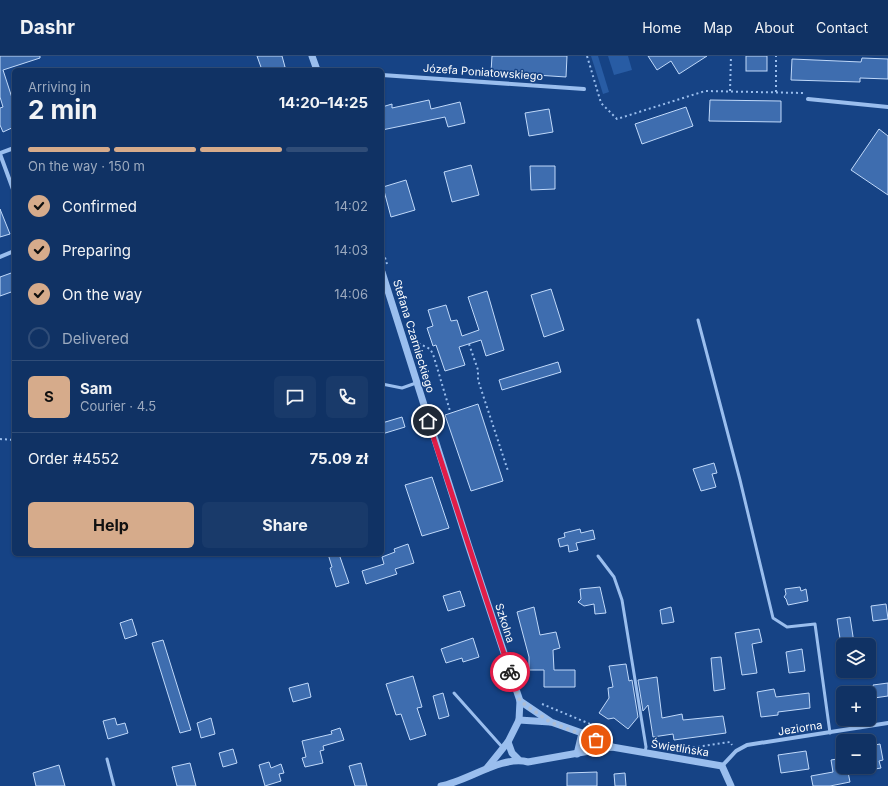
<!DOCTYPE html>
<meta charset="utf-8">
<style>
:root{--surface:#103264;--page:#193a6a;--text:#f1f3f6;--muted:#9caabf;--line:#304d78;--accent:#d6ab8b}
body{margin:0;font-family:Inter,sans-serif;background:var(--page);color:var(--text);height:100vh;display:flex;flex-direction:column;font-size:15px;white-space:nowrap}
*{box-sizing:border-box;margin:0}
p{font-size:13px;color:var(--muted)}
.icon{flex:none;width:22px;height:22px;fill:none;stroke:currentColor;stroke-width:2;stroke-linecap:round;stroke-linejoin:round}
.map{position:relative;flex:1;overflow:hidden}
.panel{position:absolute;left:12px;top:12px;width:372px;height:488px;display:flex;flex-direction:column;background:var(--surface);border-radius:6px;box-shadow:0 1px 3px #0004,0 0 0 1px var(--line)}
.panel>*{flex:none}
.fabs{position:absolute;left:836px;top:582px;display:grid;gap:8px}
.fabs a{display:grid;place-items:center;width:40px;height:40px;border-radius:6px;background:var(--surface);box-shadow:0 1px 3px #0004,0 0 0 1px var(--line);font-size:20px}
.pin{position:absolute;display:grid;place-items:center;width:34px;height:34px;color:#fff;margin:-17px;border:2px solid #fff;border-radius:50%;box-shadow:0 1px 4px #0007}
.courier{position:absolute;display:grid;place-items:center;width:40px;height:40px;margin:-20px;border:3px solid #e11d48;border-radius:50%;background:#fff;color:#222;box-shadow:0 1px 5px #0007}
.overview em{font-style:normal;font-weight:700}
.overview div{display:flex;flex-direction:column-reverse}
.overview{display:flex;align-items:center;justify-content:space-between;height:68px;padding:0 16px}
h1{font-size:26px;font-weight:700;line-height:30px}
.bar{display:grid;grid-template-columns:repeat(4,1fr);gap:6px 4px;align-content:center;height:48px;padding:0 16px}
.bar i{height:5px;border-radius:3px;background:var(--line)}
.bar .current{background:var(--accent)}
.bar p{grid-column:span 4}
.line{display:flex;align-items:center;gap:10px;padding:0 16px;border-top:1px solid var(--line)}
.line div{flex:1}
.round{display:grid;place-items:center;flex:none;width:42px;height:42px;border-radius:6px;background:var(--page)}
ol{padding:0 16px;list-style:none}
li{display:flex;align-items:center;gap:12px;height:44px}
li p{margin-inline-start:auto}
li .icon{padding:4px;border-radius:50%;background:var(--accent);color:#111;stroke-width:4}
li:last-child{color:var(--muted)}
li i{width:22px;height:22px;border:2px solid var(--line);border-radius:50%}
.primary-button{display:flex;gap:8px;margin-top:auto;padding:8px 16px}
.primary-button a{flex:1;height:46px;border-radius:6px;background:var(--accent);color:#111;font-size:16px;font-weight:700;line-height:46px;text-align:center}
.primary-button a+a{background:var(--page);color:var(--text)}
header{display:flex;align-items:center;gap:24px;box-sizing:border-box;height:56px;padding:0 20px;background:var(--surface);border-bottom:1px solid var(--line)}
header strong{font-size:19px}
nav{display:flex;gap:22px;margin-inline-start:auto;font-size:14px}
.map>svg:first-child{display:block}
.green{fill:#285ca4}
.building{fill:#3e6daf;stroke:#c0d9fa}
.lines{fill:none;stroke-linecap:round;stroke-linejoin:round}
.path{stroke:#9abeee;stroke-width:2;stroke-dasharray:2 3;stroke-linecap:butt}
.service{stroke:#9abeee;stroke-width:3}
.minor{stroke:#9abeee;stroke-width:4}
.tertiary{stroke:#9abeee;stroke-width:7}
.done{stroke:#adbdd4;stroke-width:4;stroke-dasharray:0 7.2}
.route{stroke:#e11d48;stroke-width:5}
.labels{text-anchor:middle;dominant-baseline:central;stroke-width:3;stroke-linejoin:round;paint-order:stroke}
.street-label{font-size:11px;fill:#fff;stroke:#164385}
</style>
<header>
<strong>Dashr</strong>
<nav><a>Home</a><a>Map</a><a>About</a><a>Contact</a></nav>
</header>
<div class="map">
<svg width="888" height="730" viewBox="0 0 888 730">
<rect width="100%" height="100%" fill="#164385"/>
<g class="green">
<path d="M 591,0 L 598,0 L 609,36 L 603,38 Z"/>
<path d="M 608,0 L 628,0 L 632,14 L 614,19 Z"/>
</g>
<g class="building">
<path d="M 0,0 L 40,0 L 40,2 L 3,14 L 14,48 L 14,71 L 3,76 L 0,69 L 0,52 L 3,51 L 0,41 Z"/>
<path d="M 257,0 L 282,0 L 285,11 L 275,14 L 262,14 Z"/>
<path d="M 492,0 L 567,0 L 566,21 L 491,16 Z"/>
<path d="M 648,0 L 707,0 L 679,18 L 671,5 L 657,14 Z"/>
<rect x="746" y="0" width="21" height="15"/>
<path d="M 862,2 L 888,3 L 888,23 L 860,22 L 860,26 L 791,24 L 792,3 L 861,6 Z"/>
<path d="M 429,44 L 431,53 L 460,46 L 465,67 L 448,71 L 445,61 L 382,74 L 382,51 L 392,48 L 392,52 Z"/>
<path d="M 710,44 L 781,45 L 781,66 L 709,65 Z"/>
<path d="M 686,51 L 693,70 L 642,88 L 635,68 Z"/>
<path d="M 549,53 L 553,76 L 529,80 L 525,57 Z"/>
<path d="M 879,73 L 888,80 L 888,139 L 851,114 Z"/>
<path d="M 471,109 L 479,139 L 452,146 L 444,116 Z"/>
<path d="M 530,110 L 555,110 L 555,133 L 531,134 Z"/>
<path d="M 406,124 L 415,154 L 391,161 L 383,131 Z"/>
<path d="M 0,153 L 10,178 L 0,181 Z"/>
<path d="M 14,216 L 14,235 L 0,240 L 0,221 Z"/>
<path d="M 551,233 L 564,274 L 544,281 L 531,239 Z"/>
<path d="M 487,235 L 504,294 L 486,300 L 481,284 L 459,291 L 465,309 L 445,315 L 436,289 L 433,290 L 427,272 L 433,270 L 428,254 L 446,249 L 451,265 L 457,264 L 462,280 L 479,274 L 468,241 Z"/>
<path d="M 558,306 L 561,316 L 502,334 L 499,324 Z"/>
<path d="M 478,348 L 503,425 L 471,435 L 445,359 Z"/>
<path d="M 402,361 L 405,371 L 382,378 L 382,367 Z"/>
<path d="M 714,407 L 717,417 L 712,418 L 716,431 L 701,435 L 693,413 Z"/>
<path d="M 432,421 L 449,472 L 422,480 L 405,429 Z"/>
<path d="M 580,473 L 581,477 L 593,474 L 595,483 L 576,487 L 578,494 L 569,496 L 568,489 L 560,491 L 558,483 L 565,481 L 564,477 Z"/>
<path d="M 408,488 L 414,507 L 395,513 L 397,518 L 366,528 L 362,515 L 384,508 L 382,501 L 395,496 L 394,493 Z"/>
<path d="M 328,498 L 339,498 L 349,527 L 336,531 L 330,512 L 332,511 Z"/>
<path d="M 600,531 L 606,557 L 595,558 L 594,548 L 584,550 L 578,546 L 581,543 L 580,533 Z"/>
<path d="M 800,531 L 801,535 L 806,533 L 808,545 L 788,549 L 786,543 L 784,541 L 786,538 L 785,533 Z"/>
<path d="M 460,535 L 465,550 L 448,555 L 443,540 Z"/>
<path d="M 886,548 L 888,563 L 873,565 L 871,550 Z"/>
<path d="M 534,551 L 540,579 L 556,576 L 560,592 L 553,594 L 554,614 L 575,614 L 575,631 L 544,631 L 544,614 L 529,614 L 529,601 L 517,556 Z"/>
<path d="M 671,551 L 674,566 L 662,568 L 660,554 Z"/>
<path d="M 850,561 L 854,587 L 841,589 L 837,563 Z"/>
<path d="M 132,563 L 137,579 L 125,583 L 120,567 Z"/>
<path d="M 759,573 L 762,586 L 752,588 L 757,617 L 742,619 L 735,577 Z"/>
<path d="M 473,582 L 479,601 L 463,606 L 462,602 L 446,607 L 441,593 Z"/>
<path d="M 163,584 L 191,674 L 180,677 L 152,587 Z"/>
<path d="M 802,593 L 805,615 L 789,617 L 786,596 Z"/>
<path d="M 721,601 L 725,633 L 714,635 L 711,602 Z"/>
<path d="M 626,608 L 629,625 L 632,624 L 638,661 L 628,673 L 614,662 L 608,663 L 599,657 L 609,642 L 608,632 L 613,631 L 609,610 Z"/>
<path d="M 413,620 L 422,651 L 417,652 L 426,679 L 410,684 L 401,658 L 396,659 L 386,628 Z"/>
<path d="M 657,621 L 662,662 L 682,658 L 683,664 L 723,660 L 726,677 L 674,684 L 673,678 L 653,681 L 648,649 L 643,655 L 638,624 Z"/>
<path d="M 308,627 L 311,641 L 293,646 L 289,632 Z"/>
<path d="M 888,627 L 888,640 L 874,642 L 873,629 Z"/>
<path d="M 774,633 L 776,641 L 809,637 L 810,652 L 778,656 L 778,659 L 761,661 L 757,636 Z"/>
<path d="M 443,637 L 449,660 L 439,663 L 433,640 Z"/>
<path d="M 115,662 L 117,669 L 125,667 L 128,677 L 108,683 L 103,665 Z"/>
<path d="M 211,662 L 215,678 L 201,682 L 197,667 Z"/>
<path d="M 340,672 L 344,684 L 323,690 L 324,694 L 320,695 L 323,707 L 305,711 L 302,702 L 306,701 L 302,685 L 332,678 L 331,675 Z"/>
<path d="M 880,688 L 883,704 L 879,705 L 881,712 L 869,714 L 869,690 Z"/>
<path d="M 233,693 L 237,707 L 223,711 L 219,697 Z"/>
<path d="M 806,695 L 809,713 L 781,717 L 778,699 Z"/>
<path d="M 843,702 L 843,711 L 847,711 L 850,726 L 830,730 L 813,730 L 811,720 L 833,716 L 831,704 Z"/>
<path d="M 269,706 L 271,712 L 281,708 L 284,717 L 279,718 L 281,725 L 265,730 L 259,709 Z"/>
<path d="M 190,707 L 196,730 L 177,730 L 172,711 Z"/>
<path d="M 361,707 L 367,730 L 355,730 L 349,710 Z"/>
<path d="M 59,709 L 65,730 L 36,730 L 33,717 Z"/>
<path d="M 597,716 L 597,730 L 567,730 L 567,717 Z"/>
<path d="M 625,717 L 626,730 L 615,730 L 614,718 Z"/>
</g>
<g class="lines">
<g class="path">
<path d="M 587,0 L 601,47 L 617,63 L 705,35 L 804,37"/>
<path d="M 730,35 L 731,0"/>
<path d="M 776,36 L 776,0"/>
<path d="M 382,192 L 387,208"/>
<path d="M 414,285 L 430,293 L 433,298 L 450,355"/>
<path d="M 469,288 L 478,314 L 478,324 L 508,415"/>
<path d="M 0,383 L 14,384"/>
<path d="M 542,648 L 595,670 L 607,678"/>
<path d="M 683,693 L 730,686 L 732,689"/>
</g>
<g class="service">
<path d="M 698,264 L 740,424 L 773,562 L 787,571 L 815,568 L 830,677"/>
<path d="M 382,328 L 402,332 L 416,327"/>
<path d="M 598,500 L 614,521 L 622,544 L 646,691 L 645,696"/>
<path d="M 454,637 L 503,692"/>
<path d="M 107,703 L 114,730"/>
</g>
<g class="minor">
<path d="M 382,19 L 584,33"/>
<path d="M 808,43 L 888,51"/>
<path d="M 0,97 L 14,92"/>
<path d="M 0,98 L 14,136"/>
<path d="M 0,201 L 14,195"/>
<path d="M 722,710 L 736,695 L 747,689 L 888,667"/>
</g>
<g class="tertiary">
<path d="M 312,0 L 317,14"/>
<path d="M 382,216 L 468,488 L 520,645 L 551,666 L 582,677 L 612,691 L 722,710 L 731,730"/>
<path d="M 519,664 L 550,666"/>
<path d="M 508,686 L 512,697 L 518,703"/>
<path d="M 577,698 L 582,677"/>
<path d="M 487,712 L 508,686 L 519,664 L 520,645"/>
<path d="M 441,730 C 468,725 502,699 528,706 L 612,691"/>
</g>
</g>
<g class="lines">
<path class="done" d="M 510,616 L 520,645 L 550,666 L 596,684"/>
<path class="route" d="M 428,365 L 510,616"/>
</g>
<g class="labels">
<g class="street-label">
<text transform="translate(483 16) rotate(4)">Józefa Poniatowskiego</text>
<text transform="translate(414 280) rotate(73)">Stefana Czarnieckiego</text>
<text transform="translate(505 567) rotate(72)">Szkolna</text>
<text transform="translate(800 672) rotate(-9)">Jeziorna</text>
<text transform="translate(680 692) rotate(9)">Świetlińska</text>
</g>
</g>
</svg>
<div class="fabs">
<a><svg class="icon" aria-label="layers" viewBox="0 0 24 24"><path d="M12 4l9 5-9 5-9-5zM3 14l9 5 9-5"/></svg></a>
<a>+</a>
<a>−</a>
</div>
<div class="pin" style="left:596px;top:684px;background:#ea580c"><svg class="icon" aria-label="bag" viewBox="0 0 24 24"><path d="M5 8h14l-1 12H6zM9 8a3 3 0 0 1 6 0"/></svg></div>
<div class="pin" style="left:428px;top:365px;background:#1f2937"><svg class="icon" aria-label="home" viewBox="0 0 24 24"><path d="M3 11l9-7 9 7M6 9v11h12V9"/></svg></div>
<div class="courier" style="left:510px;top:616px"><svg class="icon" aria-label="bike" viewBox="0 0 24 24"><circle cx="6" cy="16" r="4"/><circle cx="18" cy="16" r="4"/><path d="M6 16l4-8h5l3 8M10 8l3 8H6M13 5h3"/></svg></div>
<section class="panel">
<div class="overview"><div><h1>2 min</h1><p>Arriving in</p></div><em>14:20–14:25</em></div>
<div class="bar"><i class="current"></i><i class="current"></i><i class="current"></i><i></i><p>On the way · 150 m</p></div>
<ol>
<li><svg class="icon" aria-label="check" viewBox="0 0 24 24"><path d="M5 12l5 5 9-10"/></svg>Confirmed<p>14:02</p></li>
<li><svg class="icon" aria-label="check" viewBox="0 0 24 24"><path d="M5 12l5 5 9-10"/></svg>Preparing<p>14:03</p></li>
<li><svg class="icon" aria-label="check" viewBox="0 0 24 24"><path d="M5 12l5 5 9-10"/></svg>On the way<p>14:06</p></li>
<li><i></i>Delivered</li>
</ol>
<div class="line" style="height:72px"><b class="round" style="background:var(--accent);color:#111">S</b><div><b>Sam</b><p>Courier · 4.5</p></div><a class="round"><svg class="icon" aria-label="chat" viewBox="0 0 24 24"><path d="M4 5h16v11H9l-5 4z"/></svg></a><a class="round"><svg class="icon" aria-label="phone" viewBox="0 0 24 24"><path d="M5 4h4l2 5-3 2q2 4 5 5l2-3 5 2v4C11 20 4 13 5 4z"/></svg></a></div>
<div class="line" style="height:52px"><div>Order #4552</div><b>75.09 zł</b></div>
<div class="primary-button"><a>Help</a><a>Share</a></div>
</section>
</div>
